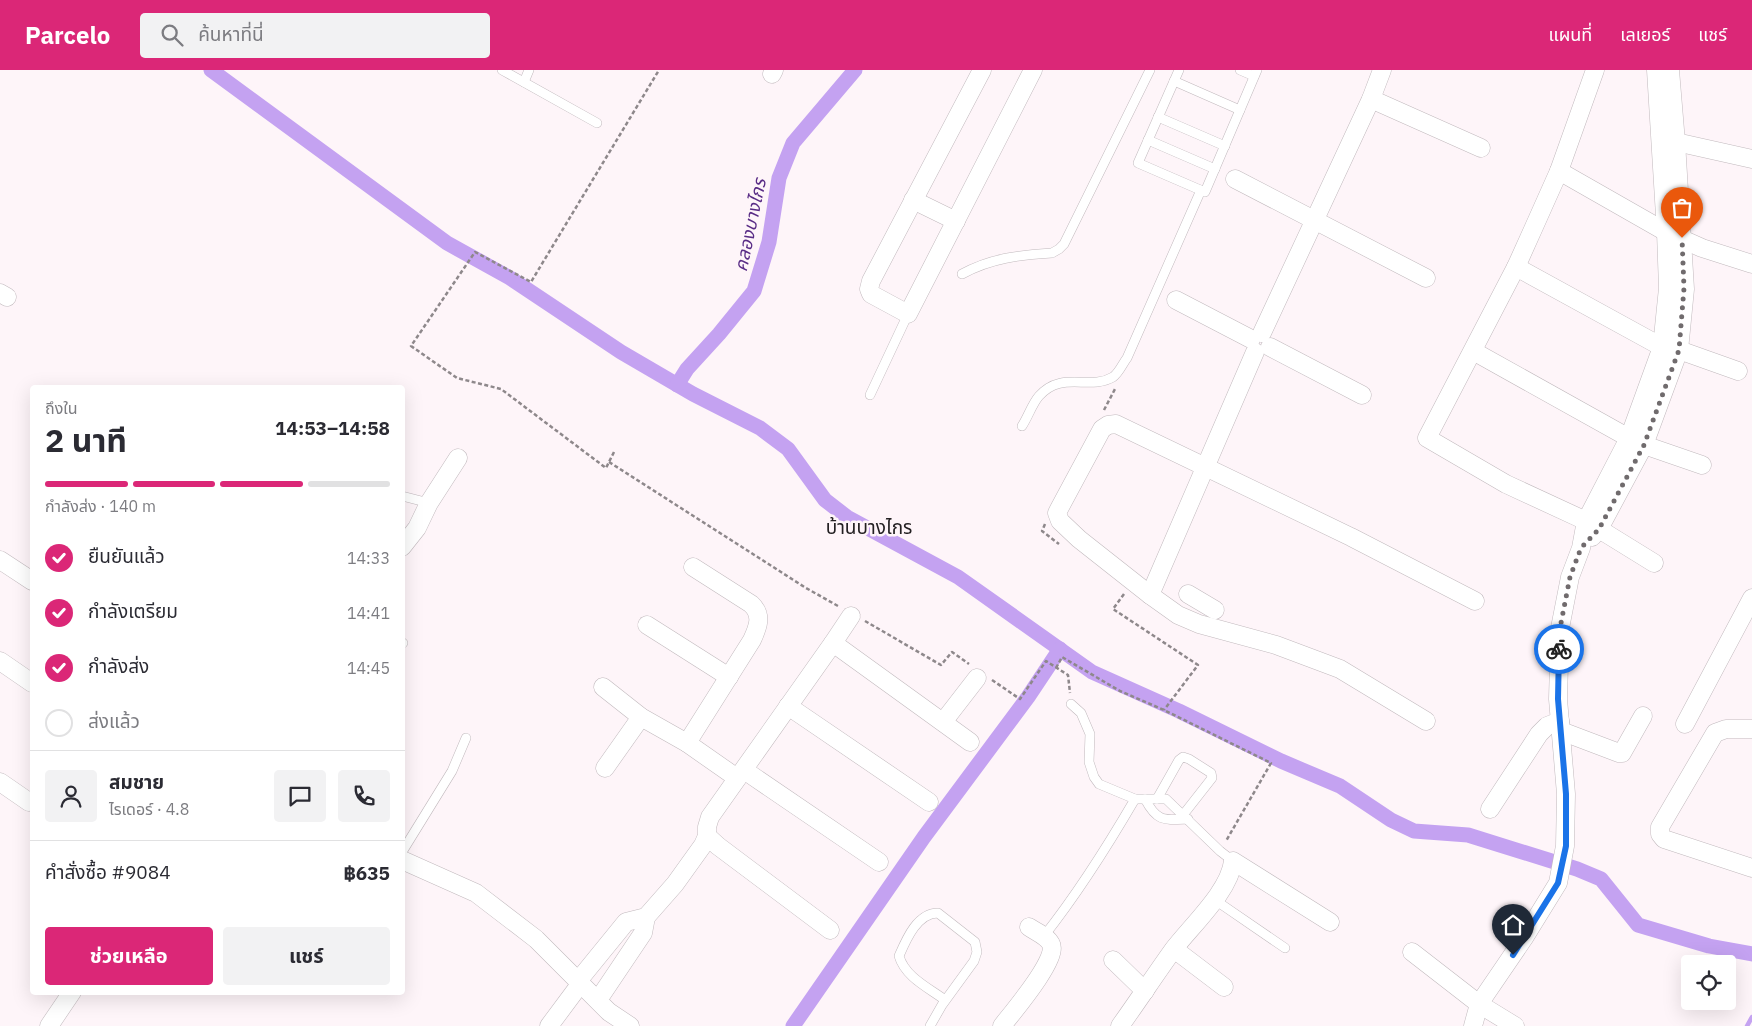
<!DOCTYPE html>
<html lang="th">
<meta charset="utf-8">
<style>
:root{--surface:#fff;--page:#f2f2f3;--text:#2b2b33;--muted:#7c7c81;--line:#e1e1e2;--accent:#db2777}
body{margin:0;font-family:"IBM Plex Sans","Noto Sans Thai",sans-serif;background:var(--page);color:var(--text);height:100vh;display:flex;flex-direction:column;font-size:19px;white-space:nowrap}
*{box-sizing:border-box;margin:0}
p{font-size:16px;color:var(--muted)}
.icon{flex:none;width:28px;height:28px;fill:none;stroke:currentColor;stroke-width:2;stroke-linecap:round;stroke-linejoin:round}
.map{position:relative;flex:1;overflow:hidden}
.side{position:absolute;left:30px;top:315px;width:375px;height:610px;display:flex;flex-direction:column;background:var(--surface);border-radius:5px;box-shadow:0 5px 20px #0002}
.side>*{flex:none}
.fabs{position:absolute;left:1681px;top:885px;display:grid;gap:10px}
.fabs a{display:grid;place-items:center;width:55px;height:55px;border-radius:5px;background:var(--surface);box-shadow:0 5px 20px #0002;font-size:25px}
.pin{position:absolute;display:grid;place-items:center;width:42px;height:42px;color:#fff;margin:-51px -21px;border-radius:50% 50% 50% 0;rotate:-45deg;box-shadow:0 0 5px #0007}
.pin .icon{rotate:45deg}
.courier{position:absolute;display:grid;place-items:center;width:50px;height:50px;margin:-25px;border:4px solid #1a73e8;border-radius:50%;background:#fff;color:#222;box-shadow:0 1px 6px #0007}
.headline em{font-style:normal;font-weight:700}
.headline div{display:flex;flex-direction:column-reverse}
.headline{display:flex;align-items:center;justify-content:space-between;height:85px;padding:0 15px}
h1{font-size:32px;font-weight:700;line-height:38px}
.bar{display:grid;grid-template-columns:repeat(4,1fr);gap:8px 5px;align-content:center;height:60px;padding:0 15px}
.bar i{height:6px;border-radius:4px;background:var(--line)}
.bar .current{background:var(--accent)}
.bar p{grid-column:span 4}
.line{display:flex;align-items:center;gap:12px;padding:0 15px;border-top:1px solid var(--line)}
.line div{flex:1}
.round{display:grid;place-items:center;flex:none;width:52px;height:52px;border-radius:5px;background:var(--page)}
ol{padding:0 15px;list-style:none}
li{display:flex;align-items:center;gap:15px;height:55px}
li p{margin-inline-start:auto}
li .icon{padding:5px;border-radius:50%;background:var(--accent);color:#fff;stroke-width:4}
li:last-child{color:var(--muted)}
li i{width:28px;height:28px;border:2px solid var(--line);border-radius:50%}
.primary-button{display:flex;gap:10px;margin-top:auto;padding:10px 15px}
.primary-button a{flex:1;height:58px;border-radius:5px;background:var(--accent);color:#fff;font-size:20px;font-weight:700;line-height:58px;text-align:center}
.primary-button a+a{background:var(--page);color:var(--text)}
header{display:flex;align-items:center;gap:30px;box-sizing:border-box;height:70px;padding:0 25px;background:var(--accent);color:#fff}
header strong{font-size:24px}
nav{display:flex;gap:28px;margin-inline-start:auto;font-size:18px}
.search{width:350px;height:45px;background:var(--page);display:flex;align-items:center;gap:12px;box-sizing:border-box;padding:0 18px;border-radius:5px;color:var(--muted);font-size:19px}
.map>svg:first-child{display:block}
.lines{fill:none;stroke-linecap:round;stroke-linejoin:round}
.stream{stroke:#c4a2f1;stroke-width:4.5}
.canal{stroke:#c4a2f1;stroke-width:15}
.lane-casing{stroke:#c1b9bd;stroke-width:10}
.street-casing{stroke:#c1b9bd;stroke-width:19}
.path{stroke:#8e888b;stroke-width:2.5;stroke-dasharray:4 2.5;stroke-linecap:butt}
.lane{stroke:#fff;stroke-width:9}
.street{stroke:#fff;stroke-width:18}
.done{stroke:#706b6d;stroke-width:5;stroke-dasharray:0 9}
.route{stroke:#1a73e8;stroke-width:6}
.labels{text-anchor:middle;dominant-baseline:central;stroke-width:5;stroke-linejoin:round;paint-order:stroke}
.water-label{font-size:18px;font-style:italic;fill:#592c86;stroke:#fef5f9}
.quarter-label{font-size:19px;fill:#232022;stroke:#fef5f9}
</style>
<header>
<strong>Parcelo</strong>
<div class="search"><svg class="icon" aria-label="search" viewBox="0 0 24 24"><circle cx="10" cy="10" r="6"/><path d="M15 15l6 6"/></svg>ค้นหาที่นี่</div>
<nav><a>แผนที่</a><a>เลเยอร์</a><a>แชร์</a></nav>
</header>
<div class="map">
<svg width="1752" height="956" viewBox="0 0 1752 956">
<rect width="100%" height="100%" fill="#fef5f9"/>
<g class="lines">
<path class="stream" d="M 1747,956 L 1752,947"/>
<g class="canal">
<path d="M 211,0 L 447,173 L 510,208 L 621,282 L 693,324 L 760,358 L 788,379 L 825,430 L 847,447 L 958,507 L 1092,602 L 1179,641 L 1281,691 L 1340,716 L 1391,750 L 1414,761 L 1468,765 L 1577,799 L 1601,809 L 1638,855 L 1709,876 L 1752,884"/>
<path d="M 677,315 L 687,299 L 719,264 L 754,221 L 769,172 L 779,108 L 793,73 L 855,0"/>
<path d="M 793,956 L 924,767 L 1028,627 L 1060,579"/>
</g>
<defs>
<g id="lane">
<path d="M 502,0 L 597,53"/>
<path d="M 1179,0 L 1138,93 L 1205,122 L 1257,0"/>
<path d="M 1240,0 L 1254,6"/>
<path d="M 1174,11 L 1240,40"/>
<path d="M 524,12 L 529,0"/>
<path d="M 1158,47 L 1225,76"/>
<path d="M 1148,70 L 1215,99"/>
<path d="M 962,204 C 991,188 1020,185 1052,183 L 1059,179 L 1064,174 L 1150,0"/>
<path d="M 870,325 L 908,244"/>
<path d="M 1022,356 C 1028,347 1032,334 1039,326 C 1062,300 1089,321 1113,307 C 1119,303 1123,293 1127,288 L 1201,120"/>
<path d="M 402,426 L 429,433"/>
<path d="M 402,573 L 403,573"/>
<path d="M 1071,634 L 1081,643 L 1090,664 L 1089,692 L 1094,707 L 1099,714 L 1135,729 L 1166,729 L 1220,781 L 1233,791"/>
<path d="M 1145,729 C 1157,752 1164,750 1188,749"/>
<path d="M 1157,729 L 1179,690 L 1183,687 L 1189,689 L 1211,703 L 1212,708 L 1183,745"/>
<path d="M 402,782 L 452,701 L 466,668"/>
<path d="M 1215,830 L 1285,878"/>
<path d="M 1044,866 C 1078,823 1107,777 1135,729"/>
<path d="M 930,956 L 942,935 L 974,891 L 977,882 L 975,872 L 938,843 C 917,843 906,870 899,886 C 905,907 929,918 945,930"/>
</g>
<g id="street">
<path d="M 982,0 L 871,211 L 869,219 L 871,224 L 908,244 L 1033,0"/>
<path d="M 1595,0 L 1559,101 L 1534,157 L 1516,197 L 1427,368 L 1506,414 L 1586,451 L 1654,493"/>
<path d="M 772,4 L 774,0"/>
<path d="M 1371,29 L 1481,78"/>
<path d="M 1667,73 L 1676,72 L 1752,89"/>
<path d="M 1559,101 L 1666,162 L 1702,178 L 1752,194"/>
<path d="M 1235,109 L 1426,208"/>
<path d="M 913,130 L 956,151"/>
<path d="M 1516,197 L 1662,277 L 1679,280 L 1738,301"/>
<path d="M 0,223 L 7,227"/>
<path d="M 1176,230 L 1251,269"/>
<path d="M 1262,263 L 1371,29 L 1382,0"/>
<path d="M 1270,277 L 1362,325"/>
<path d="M 1473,281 L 1629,368 L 1644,375 L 1702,395"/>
<path d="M 1592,467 L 1599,459 L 1644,375 L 1679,280 L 1685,219 L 1676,72 L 1670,0"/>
<path d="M 402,477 L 417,458 L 429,433 L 458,388"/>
<path d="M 0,490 L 32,511"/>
<path d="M 1188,524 L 1215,540"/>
<path d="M 1150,525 L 1255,282"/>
<path d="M 647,555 L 729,607"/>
<path d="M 833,573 L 851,546"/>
<path d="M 0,591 L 32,613"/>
<path d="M 603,617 L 641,647 L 687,673 L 737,708"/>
<path d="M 788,636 L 929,732"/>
<path d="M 1426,651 L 1340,599 L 1276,575 L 1199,554 L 1178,545 L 1150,525 L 1079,469 L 1060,451 L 1057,443 L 1059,439 L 1102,359 L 1108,355 L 1116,354 L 1351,467 L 1475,531"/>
<path d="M 943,652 L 977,608"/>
<path d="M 1685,654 L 1752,528"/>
<path d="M 1752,659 L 1726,659 L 1715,663 L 1660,757 L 1660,764 L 1664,769 L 1752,798"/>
<path d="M 1561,661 L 1619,683 L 1622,683 L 1643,646"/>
<path d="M 687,673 L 752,570 C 758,557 763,545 751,534 L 693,497"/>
<path d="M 605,698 L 641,647"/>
<path d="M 744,700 L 879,792"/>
<path d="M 0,712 L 29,732"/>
<path d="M 1490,739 L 1539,664 L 1547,656 L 1560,651"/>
<path d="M 707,766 L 718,776 L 830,860"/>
<path d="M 402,790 L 476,823 L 536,869 L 609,942 L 630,956"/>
<path d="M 1174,879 L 1224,917"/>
<path d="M 1412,882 L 1479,934 L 1515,956"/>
<path d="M 1113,890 L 1145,921"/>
<path d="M 578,911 L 626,852 L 646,847 L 675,814 L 703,775 L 707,766 L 707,757 L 710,747 L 833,573 L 970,672"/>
<path d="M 598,930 L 643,863 L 646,847"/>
<path d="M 49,956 L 72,922"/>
<path d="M 549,956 L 581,913"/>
<path d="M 1002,956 C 1012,943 1059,888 1051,874 C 1047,866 1036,862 1029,857"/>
<path d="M 1120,956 C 1138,931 1155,905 1173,880 C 1191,856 1230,821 1233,791 L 1330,852"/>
<path d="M 1473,956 L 1479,934 L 1524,868 L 1558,813 L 1565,776 L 1566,724 L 1558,629 L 1560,558 L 1570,507 L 1581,478 L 1586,451 L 1629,368 L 1662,277 L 1668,218 L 1666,162 L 1656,0"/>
</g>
</defs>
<use href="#lane" class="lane-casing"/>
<use href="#street" class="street-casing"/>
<g class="path">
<path d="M 1104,340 L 1115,319"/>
<path d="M 614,382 L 606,398 L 501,319 L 457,308 L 411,276 L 475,182 L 531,212 L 659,0"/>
<path d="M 609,392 L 806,518 L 838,536"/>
<path d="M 1045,454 L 1042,461 L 1059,474"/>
<path d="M 1124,524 L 1113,539 L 1198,595 L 1164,640"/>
<path d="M 865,551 L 941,595 L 952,582 L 969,594"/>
<path d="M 1056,598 L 1062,587 L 1120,621 L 1164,640 L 1271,693 L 1226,771"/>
<path d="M 992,610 L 1020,629 L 1046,591 L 1068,605 L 1070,623"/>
</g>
<use href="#lane" class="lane"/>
<use href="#street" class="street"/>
</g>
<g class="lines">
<path class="done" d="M 1559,579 L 1560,558 L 1570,507 L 1581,478 L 1599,459 L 1644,375 L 1679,280 L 1684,218 L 1682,168"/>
<path class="route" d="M 1513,885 L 1558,813 L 1566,776 L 1566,724 L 1558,629 L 1559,579"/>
</g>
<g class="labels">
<g class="water-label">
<text transform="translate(750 155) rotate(-78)">คลองบางไกร</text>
</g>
<g class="quarter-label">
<text x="869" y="457">บ้านบางไกร</text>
</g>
</g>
</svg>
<div class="fabs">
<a><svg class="icon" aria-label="locate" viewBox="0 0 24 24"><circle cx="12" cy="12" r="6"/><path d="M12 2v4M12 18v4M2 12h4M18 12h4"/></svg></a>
</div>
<div class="pin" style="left:1682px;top:168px;background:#ea580c"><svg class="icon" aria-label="bag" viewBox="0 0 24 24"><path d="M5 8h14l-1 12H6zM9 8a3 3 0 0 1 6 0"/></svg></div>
<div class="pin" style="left:1513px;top:885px;background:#1f2937"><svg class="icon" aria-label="home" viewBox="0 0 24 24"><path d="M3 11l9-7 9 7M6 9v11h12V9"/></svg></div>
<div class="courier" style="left:1559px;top:579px"><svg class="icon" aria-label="bike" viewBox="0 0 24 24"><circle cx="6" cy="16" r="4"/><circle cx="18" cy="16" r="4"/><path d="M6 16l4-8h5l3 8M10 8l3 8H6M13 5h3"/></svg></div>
<section class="side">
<div class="headline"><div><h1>2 นาที</h1><p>ถึงใน</p></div><em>14:53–14:58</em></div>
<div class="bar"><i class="current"></i><i class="current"></i><i class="current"></i><i></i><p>กำลังส่ง · 140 m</p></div>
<ol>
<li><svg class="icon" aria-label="check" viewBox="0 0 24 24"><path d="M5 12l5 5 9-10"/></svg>ยืนยันแล้ว<p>14:33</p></li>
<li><svg class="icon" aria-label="check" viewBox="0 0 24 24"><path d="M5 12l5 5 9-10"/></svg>กำลังเตรียม<p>14:41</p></li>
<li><svg class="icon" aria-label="check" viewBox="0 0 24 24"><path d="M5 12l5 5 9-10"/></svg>กำลังส่ง<p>14:45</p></li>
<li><i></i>ส่งแล้ว</li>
</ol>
<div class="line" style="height:90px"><a class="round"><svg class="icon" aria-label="person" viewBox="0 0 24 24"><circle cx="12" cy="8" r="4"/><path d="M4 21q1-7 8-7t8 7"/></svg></a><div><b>สมชาย</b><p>ไรเดอร์ · 4.8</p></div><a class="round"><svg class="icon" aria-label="chat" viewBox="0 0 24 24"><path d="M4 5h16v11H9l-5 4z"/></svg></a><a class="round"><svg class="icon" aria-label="phone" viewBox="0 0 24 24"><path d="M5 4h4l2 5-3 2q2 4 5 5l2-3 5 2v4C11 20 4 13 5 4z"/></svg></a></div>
<div class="line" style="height:65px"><div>คำสั่งซื้อ #9084</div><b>฿635</b></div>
<div class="primary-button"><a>ช่วยเหลือ</a><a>แชร์</a></div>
</section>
</div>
